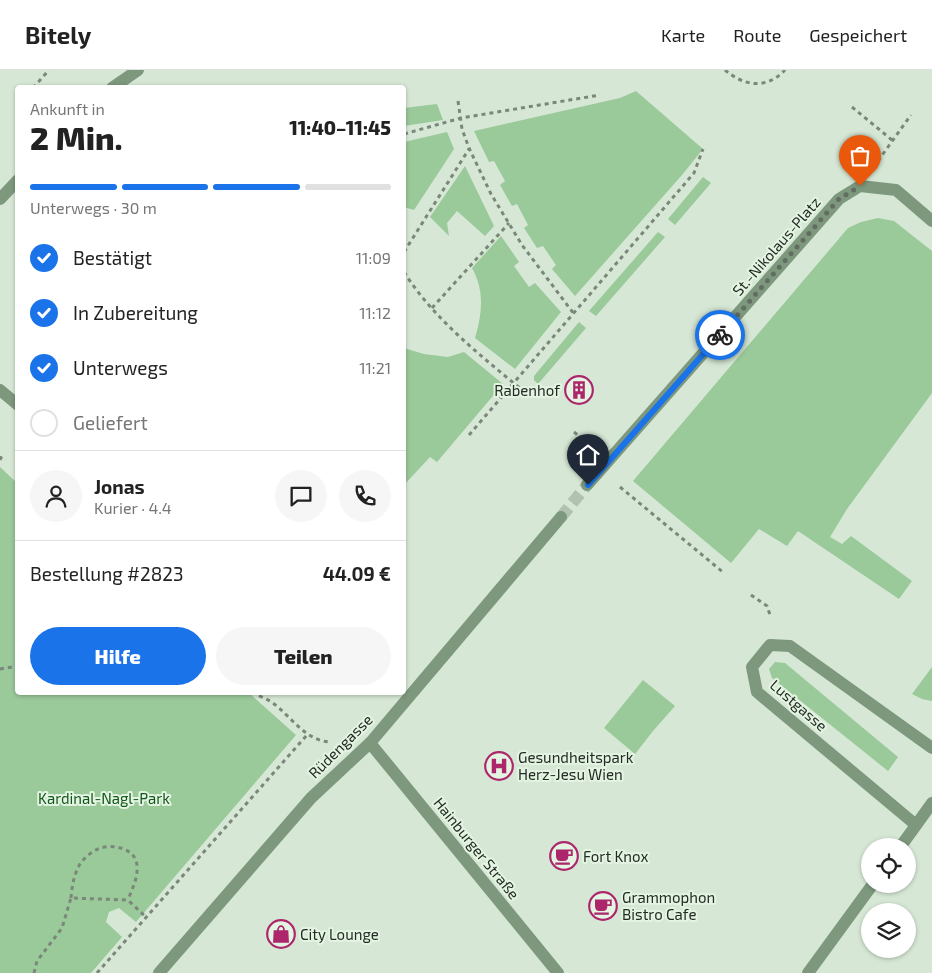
<!DOCTYPE html>
<html lang="de">
<meta charset="utf-8">
<style>
:root{--surface:#fff;--page:#f6f6f6;--text:#222;--muted:#767676;--line:#e0e0e0;--accent:#1a73e8}
body{margin:0;font-family:"Exo 2",sans-serif;background:var(--page);color:var(--text);height:100vh;display:flex;flex-direction:column;font-size:19px;white-space:nowrap}
*{box-sizing:border-box;margin:0}
p{font-size:16px;color:var(--muted)}
.icon{flex:none;width:28px;height:28px;fill:none;stroke:currentColor;stroke-width:2;stroke-linecap:round;stroke-linejoin:round}
.map{position:relative;flex:1;overflow:hidden}
.side{position:absolute;left:15px;top:15px;width:391px;height:610px;display:flex;flex-direction:column;background:var(--surface);border-radius:5px;box-shadow:0 1px 4px #0004}
.side>*{flex:none}
.controls{position:absolute;left:861px;top:768px;display:grid;gap:10px}
.controls a{display:grid;place-items:center;width:55px;height:55px;border-radius:50%;background:var(--surface);box-shadow:0 1px 4px #0004;font-size:25px}
.pin{position:absolute;display:grid;place-items:center;width:42px;height:42px;color:#fff;margin:-51px -21px;border-radius:50% 50% 50% 0;rotate:-45deg;box-shadow:0 0 5px #0007}
.pin .icon{rotate:45deg}
.courier{position:absolute;display:grid;place-items:center;width:50px;height:50px;margin:-25px;border:4px solid #1a73e8;border-radius:50%;background:#fff;color:#222;box-shadow:0 1px 6px #0007}
.headline em{font-style:normal;font-weight:800}
.headline div{display:flex;flex-direction:column-reverse}
.headline{display:flex;align-items:center;justify-content:space-between;height:85px;padding:0 15px}
h1{font-size:32px;font-weight:800;line-height:38px}
.bar{display:grid;grid-template-columns:repeat(4,1fr);gap:8px 5px;align-content:center;height:60px;padding:0 15px}
.bar i{height:6px;border-radius:4px;background:var(--line)}
.bar .current{background:var(--accent)}
.bar p{grid-column:span 4}
.line{display:flex;align-items:center;gap:12px;padding:0 15px;border-top:1px solid var(--line)}
.line div{flex:1}
.round{display:grid;place-items:center;flex:none;width:52px;height:52px;border-radius:26px;background:var(--page)}
ol{padding:0 15px;list-style:none}
li{display:flex;align-items:center;gap:15px;height:55px}
li p{margin-inline-start:auto}
li .icon{padding:5px;border-radius:50%;background:var(--accent);color:#fff;stroke-width:4}
li:last-child{color:var(--muted)}
li i{width:28px;height:28px;border:2px solid var(--line);border-radius:50%}
.cta{display:flex;gap:10px;margin-top:auto;padding:10px 15px}
.cta a{flex:1;height:58px;border-radius:30px;background:var(--accent);color:#fff;font-size:20px;font-weight:800;line-height:58px;text-align:center}
.cta a+a{background:var(--page);color:var(--text)}
header{display:flex;align-items:center;gap:30px;box-sizing:border-box;height:70px;padding:0 25px;background:var(--surface);border-bottom:1px solid var(--line)}
header strong{font-size:24px}
nav{display:flex;gap:28px;margin-inline-start:auto;font-size:18px}
.map>svg:first-child{display:block}
.green{fill:#9ac99a}
.lines{fill:none;stroke-linecap:round;stroke-linejoin:round}
.street-tunnel{stroke:#b2c2b2;stroke-width:12;stroke-dasharray:12 6;stroke-linecap:butt}
.path{stroke:#7a877a;stroke-width:3;stroke-dasharray:4 4;stroke-linecap:butt}
.lane{stroke:#7d987d;stroke-width:12}
.street{stroke:#7d987d;stroke-width:12}
.done{stroke:#626d62;stroke-width:5;stroke-dasharray:0 9}
.route{stroke:#1a73e8;stroke-width:6}
.labels{text-anchor:middle;dominant-baseline:central;stroke-width:4;stroke-linejoin:round;paint-order:stroke}
.street-label{font-size:15px;fill:#242b24;stroke:#e3f5e2}
.poi-label{font-size:15px;fill:#242b24;stroke:#e3f5e2;text-anchor:start}
.park-label{font-size:15px;fill:#12551a;stroke:#e3f5e2}
</style>
<header>
<strong>Bitely</strong>
<nav><a>Karte</a><a>Route</a><a>Gespeichert</a></nav>
</header>
<div class="map">
<svg width="932" height="903" viewBox="0 0 932 903">
<rect width="100%" height="100%" fill="#d6e8d5"/>
<g class="green">
<path d="M 636,21 L 703,79 L 682,105 L 575,226 L 552,199 L 556,195 L 543,176 L 537,178 L 524,158 L 528,155 L 517,134 L 512,136 L 500,115 L 505,111 L 494,91 L 489,92 L 474,61 L 620,28 Z"/>
<path d="M 437,34 L 443,50 L 404,56 L 404,38 Z"/>
<path d="M 447,62 L 454,79 L 414,140 L 404,137 L 404,72 Z"/>
<path d="M 465,96 L 494,156 L 485,166 L 457,141 L 447,153 L 449,166 L 430,147 Z"/>
<path d="M 703,107 L 711,113 L 675,155 L 668,149 Z"/>
<path d="M 878,148 L 894,151 L 932,181 L 932,323 L 847,439 L 830,467 L 842,474 L 851,466 L 912,511 L 899,529 L 798,461 L 787,476 L 759,459 L 731,493 L 633,411 L 848,158 L 861,152 Z"/>
<path d="M 658,162 L 665,167 L 596,246 L 589,241 Z"/>
<path d="M 501,166 L 519,192 L 514,196 L 529,217 L 535,213 L 561,242 L 515,299 L 475,268 C 482,244 485,221 472,198 Z"/>
<path d="M 579,252 L 586,258 L 538,314 L 534,310 L 534,306 Z"/>
<path d="M 404,278 L 424,284 L 448,287 L 464,282 L 503,314 L 437,392 L 430,387 L 404,415 Z"/>
<path d="M 0,397 L 17,413 L 18,622 L 249,623 L 296,665 L 136,852 L 119,838 L 109,842 L 106,852 L 122,867 L 91,903 L 0,903 Z"/>
<path d="M 775,592 L 785,593 L 898,687 L 888,701 L 772,608 L 769,599 Z"/>
<path d="M 932,597 L 932,631 L 922,629 L 912,624 Z"/>
<path d="M 643,610 L 675,636 L 653,661 L 635,684 L 604,658 Z"/>
</g>
<g class="lines">
<path class="street-tunnel" d="M 561,447 L 587,415"/>
<g class="path">
<path d="M 725,0 C 744,16 766,20 785,0"/>
<path d="M 33,18 L 49,0"/>
<path d="M 458,31 L 462,59 L 469,78 L 491,124 L 522,175 L 574,244"/>
<path d="M 852,37 L 892,70"/>
<path d="M 404,64 L 461,48 L 600,25"/>
<path d="M 878,91 L 911,45"/>
<path d="M 404,182 L 469,79"/>
<path d="M 404,202 C 435,251 484,288 528,325"/>
<path d="M 432,238 L 509,153"/>
<path d="M 574,362 L 588,373"/>
<path d="M 469,365 L 694,103 L 703,79"/>
<path d="M 0,390 L 3,383"/>
<path d="M 620,417 L 724,503"/>
<path d="M 751,525 L 767,536 L 771,548"/>
<path d="M 0,599 L 18,596"/>
<path d="M 252,622 C 257,625 264,628 270,631 C 291,645 304,671 331,672"/>
<path d="M 71,828 C 72,816 74,804 80,794 C 84,788 91,782 98,779 C 112,773 137,778 137,797 C 138,808 132,819 128,830"/>
<path d="M 34,903 L 37,891 L 62,858 L 71,828 L 128,830 L 147,848"/>
<path d="M 97,903 L 307,665"/>
</g>
<path class="lane" d="M 916,755 L 757,622 L 752,597 L 770,575 L 790,576 L 932,678"/>
<g class="street">
<path d="M 112,18 L 138,0"/>
<path d="M 0,129 L 18,110"/>
<path d="M 0,320 L 18,335"/>
<path d="M 587,415 L 839,129 L 860,116 L 896,120 L 932,151"/>
<path d="M 370,673 L 558,903"/>
<path d="M 901,776 L 932,733"/>
<path d="M 159,903 L 311,728 L 370,673 L 561,447"/>
<path d="M 808,903 L 873,814"/>
</g>
</g>
<g class="lines">
<path class="done" d="M 720,265 L 839,129 L 860,116"/>
<path class="route" d="M 588,415 L 720,265"/>
</g>
<defs>
<symbol id="building-ring" viewBox="-11 -11 22 22"><circle r="9.5" fill="#e3f5e2" stroke="#ad266b" stroke-width="1.5"/><path d="M-4-6H4V6H1V3H-1V6H-4ZM-2.5-4.3h1.7v1.8h-1.7ZM.8-4.3h1.7v1.8H.8ZM-2.5-1h1.7V.8h-1.7ZM.8-1h1.7V.8H.8Z" fill="#ad266b"/></symbol>
<symbol id="hospital-ring" viewBox="-11 -11 22 22"><circle r="9.5" fill="#e3f5e2" stroke="#ad266b" stroke-width="1.5"/><path d="M-5-5h3v3.5h4V-5h3V5h-3V1.5h-4V5h-3Z" fill="#ad266b"/></symbol>
<symbol id="cafe-ring" viewBox="-11 -11 22 22"><circle r="9.5" fill="#e3f5e2" stroke="#ad266b" stroke-width="1.5"/><path d="M-5.5-4.5H6V0H3Q3 3.5 0 3.5H-2.5Q-5.5 3.5-5.5 0ZM3-3.2v2h1.7v-2ZM-6 4.5H4V6H-6Z" fill="#ad266b"/></symbol>
<symbol id="shop-ring" viewBox="-11 -11 22 22"><circle r="9.5" fill="#e3f5e2" stroke="#ad266b" stroke-width="1.5"/><path d="M-5-2.5h2.3a2.7 3.5 0 0 1 5.4 0H5L5.5 6h-11ZM-1.5-2.5h3a1.5 2.3 0 0 0-3 0Z" fill="#ad266b"/></symbol>
</defs>
<g fill-rule="evenodd">
<use href="#building-ring" x="563" y="304" width="32" height="32"/>
<use href="#hospital-ring" x="483" y="680" width="32" height="32"/>
<use href="#cafe-ring" x="548" y="770" width="32" height="32"/>
<use href="#cafe-ring" x="587" y="820" width="32" height="32"/>
<use href="#shop-ring" x="265" y="848" width="32" height="32"/>
</g>
<g class="labels">
<g class="street-label">
<text transform="translate(776 176) rotate(-49)">St.-Nikolaus-Platz</text>
<text transform="translate(799 635) rotate(41)">Lustgasse</text>
<text transform="translate(340 676) rotate(-45)">Rüdengasse</text>
<text transform="translate(477 778) rotate(51)">Hainburger Straße</text>
</g>
<g class="poi-label">
<text x="560" y="320" text-anchor="end">Rabenhof</text>
<text x="518" y="687">Gesundheitspark<tspan x="518" dy="17">Herz-Jesu Wien</tspan></text>
<text x="583" y="786">Fort Knox</text>
<text x="622" y="827">Grammophon<tspan x="622" dy="17">Bistro Cafe</tspan></text>
<text x="300" y="864">City Lounge</text>
</g>
<g class="park-label">
<text x="104" y="728">Kardinal-Nagl-Park</text>
</g>
</g>
</svg>
<div class="controls">
<a><svg class="icon" aria-label="locate" viewBox="0 0 24 24"><circle cx="12" cy="12" r="6"/><path d="M12 2v4M12 18v4M2 12h4M18 12h4"/></svg></a>
<a><svg class="icon" aria-label="layers" viewBox="0 0 24 24"><path d="M12 4l9 5-9 5-9-5zM3 14l9 5 9-5"/></svg></a>
</div>
<div class="pin" style="left:860px;top:116px;background:#ea580c"><svg class="icon" aria-label="bag" viewBox="0 0 24 24"><path d="M5 8h14l-1 12H6zM9 8a3 3 0 0 1 6 0"/></svg></div>
<div class="pin" style="left:588px;top:415px;background:#1f2937"><svg class="icon" aria-label="home" viewBox="0 0 24 24"><path d="M3 11l9-7 9 7M6 9v11h12V9"/></svg></div>
<div class="courier" style="left:720px;top:265px"><svg class="icon" aria-label="bike" viewBox="0 0 24 24"><circle cx="6" cy="16" r="4"/><circle cx="18" cy="16" r="4"/><path d="M6 16l4-8h5l3 8M10 8l3 8H6M13 5h3"/></svg></div>
<section class="side">
<div class="headline"><div><h1>2 Min.</h1><p>Ankunft in</p></div><em>11:40–11:45</em></div>
<div class="bar"><i class="current"></i><i class="current"></i><i class="current"></i><i></i><p>Unterwegs · 30 m</p></div>
<ol>
<li><svg class="icon" aria-label="check" viewBox="0 0 24 24"><path d="M5 12l5 5 9-10"/></svg>Bestätigt<p>11:09</p></li>
<li><svg class="icon" aria-label="check" viewBox="0 0 24 24"><path d="M5 12l5 5 9-10"/></svg>In Zubereitung<p>11:12</p></li>
<li><svg class="icon" aria-label="check" viewBox="0 0 24 24"><path d="M5 12l5 5 9-10"/></svg>Unterwegs<p>11:21</p></li>
<li><i></i>Geliefert</li>
</ol>
<div class="line" style="height:90px"><a class="round"><svg class="icon" aria-label="person" viewBox="0 0 24 24"><circle cx="12" cy="8" r="4"/><path d="M4 21q1-7 8-7t8 7"/></svg></a><div><b>Jonas</b><p>Kurier · 4.4</p></div><a class="round"><svg class="icon" aria-label="chat" viewBox="0 0 24 24"><path d="M4 5h16v11H9l-5 4z"/></svg></a><a class="round"><svg class="icon" aria-label="phone" viewBox="0 0 24 24"><path d="M5 4h4l2 5-3 2q2 4 5 5l2-3 5 2v4C11 20 4 13 5 4z"/></svg></a></div>
<div class="line" style="height:65px"><div>Bestellung #2823</div><b>44.09 €</b></div>
<div class="cta"><a>Hilfe</a><a>Teilen</a></div>
</section>
</div>
